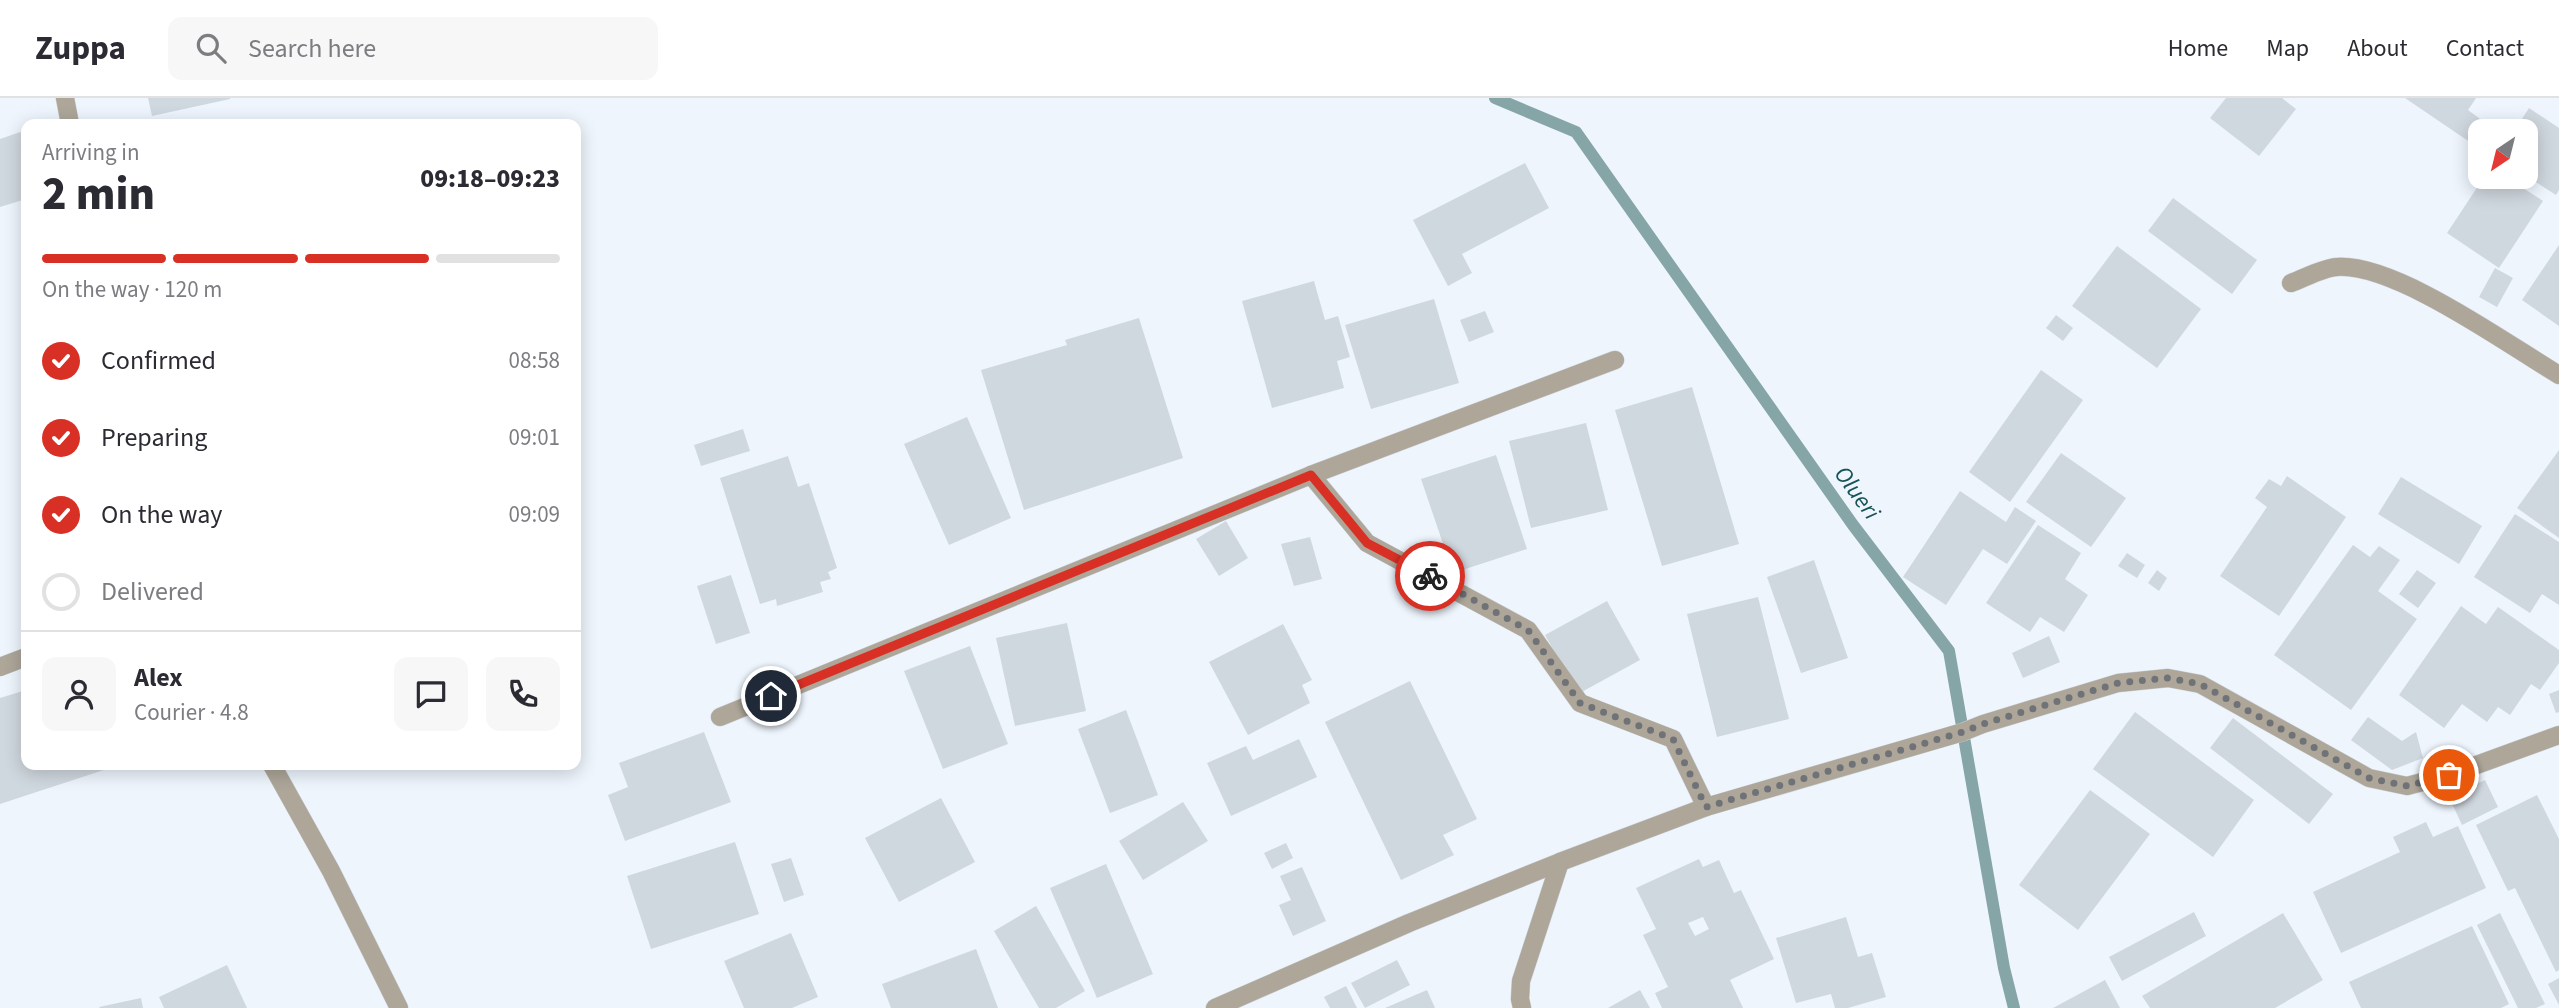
<!DOCTYPE html>
<meta charset="utf-8">
<style>
:root{--surface:#fff;--page:#f7f7f7;--text:#2b2b33;--muted:#7c7c81;--line:#e1e1e2;--accent:#d93025}
body{margin:0;font-family:"Source Sans 3",sans-serif;background:var(--page);color:var(--text);height:100vh;display:flex;flex-direction:column;font-size:26px;white-space:nowrap}
*{box-sizing:border-box;margin:0}
p{font-size:23px;color:var(--muted)}
.icon{flex:none;width:38px;height:38px;fill:none;stroke:currentColor;stroke-width:2;stroke-linecap:round;stroke-linejoin:round}
.map{position:relative;flex:1;overflow:hidden}
.drawer{position:absolute;left:21px;top:21px;width:560px;height:651px;display:flex;flex-direction:column;background:var(--surface);border-radius:14px;box-shadow:0 4px 18px #0003}
.drawer>*{flex:none}
.needle{width:46px;rotate:215deg}
.controls{position:absolute;left:2468px;top:21px;display:grid;gap:14px}
.controls a{display:grid;place-items:center;width:70px;height:70px;border-radius:14px;background:var(--surface);box-shadow:0 4px 18px #0003;font-size:35px}
.pin{position:absolute;display:grid;place-items:center;width:60px;height:60px;color:#fff;margin:-30px;border:4px solid #fff;border-radius:50%;box-shadow:0 2px 7px #0007}
.courier{position:absolute;display:grid;place-items:center;width:70px;height:70px;margin:-35px;border:5px solid #d93025;border-radius:50%;background:#fff;color:#222;box-shadow:0 2px 9px #0007}
.headline em{font-style:normal;font-weight:800}
.headline div{display:flex;flex-direction:column-reverse}
.headline{display:flex;align-items:center;justify-content:space-between;height:119px;padding:0 21px}
h1{font-size:46px;font-weight:800;line-height:52px}
.bar{display:grid;grid-template-columns:repeat(4,1fr);gap:10px 7px;align-content:center;height:84px;padding:0 21px}
.bar i{height:9px;border-radius:5px;background:var(--line)}
.bar .current{background:var(--accent)}
.bar p{grid-column:span 4}
.line{display:flex;align-items:center;gap:18px;padding:0 21px;border-top:2px solid var(--line)}
.line div{flex:1}
.round{display:grid;place-items:center;flex:none;width:74px;height:74px;border-radius:14px;background:var(--page)}
ol{padding:0 21px;list-style:none}
li{display:flex;align-items:center;gap:21px;height:77px}
li p{margin-inline-start:auto}
li .icon{padding:7px;border-radius:50%;background:var(--accent);color:#fff;stroke-width:4}
li:last-child{color:var(--muted)}
li i{width:38px;height:38px;border:4px solid var(--line);border-radius:50%}
header{display:flex;align-items:center;gap:42px;box-sizing:border-box;height:98px;padding:0 35px;background:var(--surface);border-bottom:2px solid var(--line)}
header strong{font-size:33px}
nav{display:flex;gap:38px;margin-inline-start:auto;font-size:24px}
.search{width:490px;height:63px;background:var(--page);display:flex;align-items:center;gap:18px;box-sizing:border-box;padding:0 24px;border-radius:14px;color:var(--muted);font-size:26px}
.map>svg:first-child{display:block}
.lines{fill:none;stroke-linecap:round;stroke-linejoin:round}
.stream{stroke:#86a5a7;stroke-width:12}
.building{fill:#d0d8df;fill-rule:evenodd}
.minor-casing{stroke:#cbd1d8;stroke-width:19}
.minor{stroke:#ada699;stroke-width:18}
.done{stroke:#6f7378;stroke-width:7;stroke-dasharray:0 12.6}
.route{stroke:#d93025;stroke-width:9}
.labels{text-anchor:middle;dominant-baseline:central;stroke-width:7;stroke-linejoin:round;paint-order:stroke}
.water-label{font-size:24px;font-style:italic;fill:#175356;stroke:#eef5fd}
</style>
<header>
<strong>Zuppa</strong>
<div class="search"><svg class="icon" aria-label="search" viewBox="0 0 24 24"><circle cx="10" cy="10" r="6"/><path d="M15 15l6 6"/></svg>Search here</div>
<nav><a>Home</a><a>Map</a><a>About</a><a>Contact</a></nav>
</header>
<div class="map">
<svg width="2559" height="910" viewBox="0 0 2559 910">
<rect width="100%" height="100%" fill="#eef5fd"/>
<g class="lines">
<path class="stream" d="M 1495,0 L 1576,34 L 1853,427 L 1949,553 L 2004,870 L 2014,910"/>
</g>
<g class="building">
<path d="M 148,0 L 230,0 L 230,1 L 152,18 Z"/>
<path d="M 2226,0 L 2282,0 L 2296,11 L 2259,58 L 2210,20 Z"/>
<path d="M 2405,0 L 2476,0 L 2468,12 L 2491,29 L 2487,33 L 2480,33 L 2480,44 L 2477,49 Z"/>
<path d="M 2529,10 L 2559,30 L 2559,92 L 2556,97 L 2525,77 L 2525,68 L 2529,63 L 2525,61 L 2525,33 L 2514,33 Z"/>
<path d="M 26,32 L 26,101 L 0,109 L 0,41 Z"/>
<path d="M 1525,65 L 1549,110 L 1462,156 L 1472,175 L 1448,188 L 1413,122 Z"/>
<path d="M 2484,79 L 2506,79 L 2543,103 L 2499,170 L 2447,135 Z"/>
<path d="M 2173,100 L 2257,162 L 2232,196 L 2148,133 Z"/>
<path d="M 2559,147 L 2559,228 L 2522,202 Z"/>
<path d="M 2117,148 L 2201,211 L 2157,270 L 2072,208 Z"/>
<path d="M 2495,170 L 2513,180 L 2497,209 L 2479,199 Z"/>
<path d="M 1314,183 L 1325,222 L 1338,218 L 1350,259 L 1337,263 L 1344,290 L 1272,310 L 1242,203 Z"/>
<path d="M 1434,201 L 1459,285 L 1371,311 L 1345,227 Z"/>
<path d="M 1485,213 L 1494,234 L 1469,244 L 1460,222 Z"/>
<path d="M 2056,217 L 2073,230 L 2063,243 L 2046,230 Z"/>
<path d="M 1139,220 L 1183,360 L 1024,412 L 981,272 L 1067,247 L 1065,242 Z"/>
<path d="M 2041,272 L 2083,302 L 2010,404 L 1969,374 Z"/>
<path d="M 1692,289 L 1739,446 L 1662,468 L 1615,312 Z"/>
<path d="M 967,319 L 1011,420 L 949,447 L 904,346 Z"/>
<path d="M 1586,325 L 1608,412 L 1531,430 L 1509,343 Z"/>
<path d="M 743,331 L 750,353 L 701,368 L 694,347 Z"/>
<path d="M 2559,352 L 2559,440 L 2517,410 Z"/>
<path d="M 2061,355 L 2126,400 L 2091,449 L 2026,404 Z"/>
<path d="M 1496,357 L 1527,451 L 1453,475 L 1421,381 Z"/>
<path d="M 788,358 L 798,389 L 809,385 L 837,470 L 828,474 L 831,481 L 820,484 L 823,494 L 777,508 L 776,501 L 760,506 L 720,380 Z"/>
<path d="M 2287,378 L 2346,419 L 2279,518 L 2220,478 L 2267,409 L 2255,400 L 2269,381 L 2281,388 Z"/>
<path d="M 2401,379 L 2482,428 L 2459,466 L 2378,416 Z"/>
<path d="M 1960,393 L 2006,424 L 2015,409 L 2036,423 L 2007,466 L 1983,451 L 1946,507 L 1903,479 Z"/>
<path d="M 2515,416 L 2559,444 L 2559,507 L 2542,496 L 2530,515 L 2474,479 Z"/>
<path d="M 1226,423 L 1248,460 L 1219,478 L 1196,441 Z"/>
<path d="M 2038,427 L 2081,455 L 2065,481 L 2088,497 L 2064,534 L 2040,519 L 2030,534 L 1986,505 Z"/>
<path d="M 1310,439 L 1322,481 L 1294,488 L 1281,446 Z"/>
<path d="M 2353,447 L 2370,459 L 2379,448 L 2400,462 L 2378,493 L 2417,521 L 2351,612 L 2274,557 Z"/>
<path d="M 2127,455 L 2145,467 L 2137,480 L 2118,468 Z"/>
<path d="M 1814,462 L 1848,560 L 1801,575 L 1767,479 Z"/>
<path d="M 2157,472 L 2167,480 L 2159,493 L 2148,485 Z"/>
<path d="M 2417,472 L 2436,485 L 2418,510 L 2399,496 Z"/>
<path d="M 731,477 L 750,535 L 716,546 L 697,488 Z"/>
<path d="M 1758,499 L 1789,621 L 1717,639 L 1687,516 Z"/>
<path d="M 1607,503 L 1640,562 L 1578,596 L 1545,537 Z"/>
<path d="M 2461,508 L 2486,526 L 2498,509 L 2559,552 L 2559,565 L 2540,592 L 2531,586 L 2510,617 L 2498,609 L 2487,624 L 2462,606 L 2444,630 L 2399,597 Z"/>
<path d="M 1067,525 L 1086,613 L 1015,628 L 996,540 Z"/>
<path d="M 1283,526 L 1312,582 L 1302,587 L 1310,605 L 1248,637 L 1209,564 Z"/>
<path d="M 2049,538 L 2060,564 L 2023,580 L 2012,555 Z"/>
<path d="M 970,548 L 1008,646 L 943,671 L 904,573 Z"/>
<path d="M 1410,583 L 1477,721 L 1443,737 L 1454,757 L 1401,782 L 1325,624 Z"/>
<path d="M 26,592 L 26,667 L 119,667 L 0,706 L 0,600 Z"/>
<path d="M 2559,592 L 2559,614 L 2556,615 L 2549,596 Z"/>
<path d="M 1126,612 L 1158,697 L 1110,715 L 1078,631 Z"/>
<path d="M 2135,614 L 2254,702 L 2213,759 L 2093,671 Z"/>
<path d="M 2368,619 L 2402,643 L 2416,634 L 2423,660 L 2392,672 L 2351,642 Z"/>
<path d="M 2233,620 L 2333,696 L 2309,726 L 2210,650 Z"/>
<path d="M 704,634 L 731,704 L 625,743 L 608,697 L 628,689 L 619,665 Z"/>
<path d="M 1299,641 L 1317,679 L 1231,718 L 1207,665 L 1246,648 L 1253,662 Z"/>
<path d="M 2485,682 L 2498,709 L 2462,727 L 2449,699 Z"/>
<path d="M 2090,692 L 2150,736 L 2078,832 L 2019,787 Z"/>
<path d="M 2537,697 L 2559,741 L 2559,872 L 2556,874 L 2515,790 L 2508,793 L 2476,727 Z"/>
<path d="M 941,700 L 975,764 L 899,804 L 865,740 Z"/>
<path d="M 1183,704 L 1208,743 L 1143,782 L 1119,743 Z"/>
<path d="M 2426,724 L 2433,739 L 2458,728 L 2486,790 L 2341,855 L 2313,794 L 2400,754 L 2393,739 Z"/>
<path d="M 735,744 L 759,816 L 651,851 L 627,778 Z"/>
<path d="M 1286,745 L 1293,760 L 1272,771 L 1264,755 Z"/>
<path d="M 791,760 L 804,797 L 784,804 L 771,766 Z"/>
<path d="M 1699,761 L 1703,769 L 1719,762 L 1734,795 L 1741,792 L 1774,861 L 1730,882 L 1743,910 L 1662,910 L 1655,895 L 1668,889 L 1643,837 L 1656,831 L 1636,790 ZM 1703,819 L 1709,831 L 1695,838 L 1688,825 Z"/>
<path d="M 1106,766 L 1153,876 L 1097,900 L 1050,790 Z"/>
<path d="M 1302,769 L 1326,823 L 1293,838 L 1279,807 L 1291,802 L 1280,778 Z"/>
<path d="M 1036,808 L 1085,893 L 1056,910 L 1039,910 L 994,833 Z"/>
<path d="M 2194,814 L 2206,838 L 2122,883 L 2109,859 Z"/>
<path d="M 2283,815 L 2323,882 L 2275,910 L 2150,910 L 2142,898 Z"/>
<path d="M 2500,815 L 2545,906 L 2536,910 L 2518,910 L 2477,827 Z"/>
<path d="M 1846,819 L 1858,859 L 1872,855 L 1886,899 L 1848,910 L 1835,910 L 1831,896 L 1796,905 L 1776,840 Z"/>
<path d="M 2472,828 L 2509,906 L 2501,910 L 2361,910 L 2349,884 Z"/>
<path d="M 791,835 L 818,899 L 792,910 L 744,910 L 724,863 Z"/>
<path d="M 976,851 L 998,910 L 891,910 L 882,886 Z"/>
<path d="M 1397,862 L 1410,887 L 1365,910 L 1351,885 Z"/>
<path d="M 227,867 L 247,910 L 164,910 L 159,899 Z"/>
<path d="M 2559,880 L 2559,907 L 2548,886 Z"/>
<path d="M 2105,882 L 2120,910 L 2053,910 Z"/>
<path d="M 1346,888 L 1357,910 L 1330,910 L 1324,899 Z"/>
<path d="M 1427,892 L 1435,910 L 1385,910 Z"/>
<path d="M 1640,892 L 1650,910 L 1608,910 Z"/>
<path d="M 141,900 L 143,910 L 100,910 L 99,909 Z"/>
</g>
<g class="lines">
<defs>
<g id="minor">
<path d="M 65,0 L 70,26"/>
<path d="M 2291,185 C 2305,180 2322,170 2337,169 C 2395,165 2507,246 2559,277"/>
<path d="M 1311,377 L 1367,445 L 1528,532 L 1580,605 L 1673,641 L 1706,709"/>
<path d="M 0,569 L 26,559"/>
<path d="M 720,619 L 1311,377 L 1615,262"/>
<path d="M 272,667 L 331,773 L 399,910"/>
<path d="M 1215,910 L 1409,825 L 1560,764 L 1706,709 L 1963,634 L 1983,626 L 2118,585 L 2168,580 L 2200,586 L 2369,680 L 2407,688 L 2449,677 L 2559,637"/>
<path d="M 1522,910 L 1520,901 L 1521,883 L 1560,764"/>
</g>
</defs>
<use href="#minor" class="minor-casing"/>
<use href="#minor" class="minor"/>
</g>
<g class="lines">
<path class="done" d="M 1430,478 L 1528,532 L 1580,605 L 1673,641 L 1706,709 L 1963,634 L 1983,626 L 2118,585 L 2168,580 L 2200,586 L 2369,680 L 2407,688 L 2449,677"/>
<path class="route" d="M 771,598 L 1311,377 L 1367,445 L 1430,478"/>
</g>
<g class="labels">
<g class="water-label">
<text transform="translate(1857 395) rotate(54)">Olueri</text>
</g>
</g>
</svg>
<div class="controls">
<a><svg class="needle" viewBox="-14 -14 28 28"><path d="M0-13l5 13h-10z" fill="#e53935"/><path d="M0 13l5-13h-10z" fill="#7c7c81"/></svg></a>
</div>
<div class="pin" style="left:2449px;top:677px;background:#ea580c"><svg class="icon" aria-label="bag" viewBox="0 0 24 24"><path d="M5 8h14l-1 12H6zM9 8a3 3 0 0 1 6 0"/></svg></div>
<div class="pin" style="left:771px;top:598px;background:#1f2937"><svg class="icon" aria-label="home" viewBox="0 0 24 24"><path d="M3 11l9-7 9 7M6 9v11h12V9"/></svg></div>
<div class="courier" style="left:1430px;top:478px"><svg class="icon" aria-label="bike" viewBox="0 0 24 24"><circle cx="6" cy="16" r="4"/><circle cx="18" cy="16" r="4"/><path d="M6 16l4-8h5l3 8M10 8l3 8H6M13 5h3"/></svg></div>
<section class="drawer">
<div class="headline"><div><h1>2 min</h1><p>Arriving in</p></div><em>09:18–09:23</em></div>
<div class="bar"><i class="current"></i><i class="current"></i><i class="current"></i><i></i><p>On the way · 120 m</p></div>
<ol>
<li><svg class="icon" aria-label="check" viewBox="0 0 24 24"><path d="M5 12l5 5 9-10"/></svg>Confirmed<p>08:58</p></li>
<li><svg class="icon" aria-label="check" viewBox="0 0 24 24"><path d="M5 12l5 5 9-10"/></svg>Preparing<p>09:01</p></li>
<li><svg class="icon" aria-label="check" viewBox="0 0 24 24"><path d="M5 12l5 5 9-10"/></svg>On the way<p>09:09</p></li>
<li><i></i>Delivered</li>
</ol>
<div class="line" style="height:126px"><a class="round"><svg class="icon" aria-label="person" viewBox="0 0 24 24"><circle cx="12" cy="8" r="4"/><path d="M4 21q1-7 8-7t8 7"/></svg></a><div><b>Alex</b><p>Courier · 4.8</p></div><a class="round"><svg class="icon" aria-label="chat" viewBox="0 0 24 24"><path d="M4 5h16v11H9l-5 4z"/></svg></a><a class="round"><svg class="icon" aria-label="phone" viewBox="0 0 24 24"><path d="M5 4h4l2 5-3 2q2 4 5 5l2-3 5 2v4C11 20 4 13 5 4z"/></svg></a></div>
</section>
</div>
